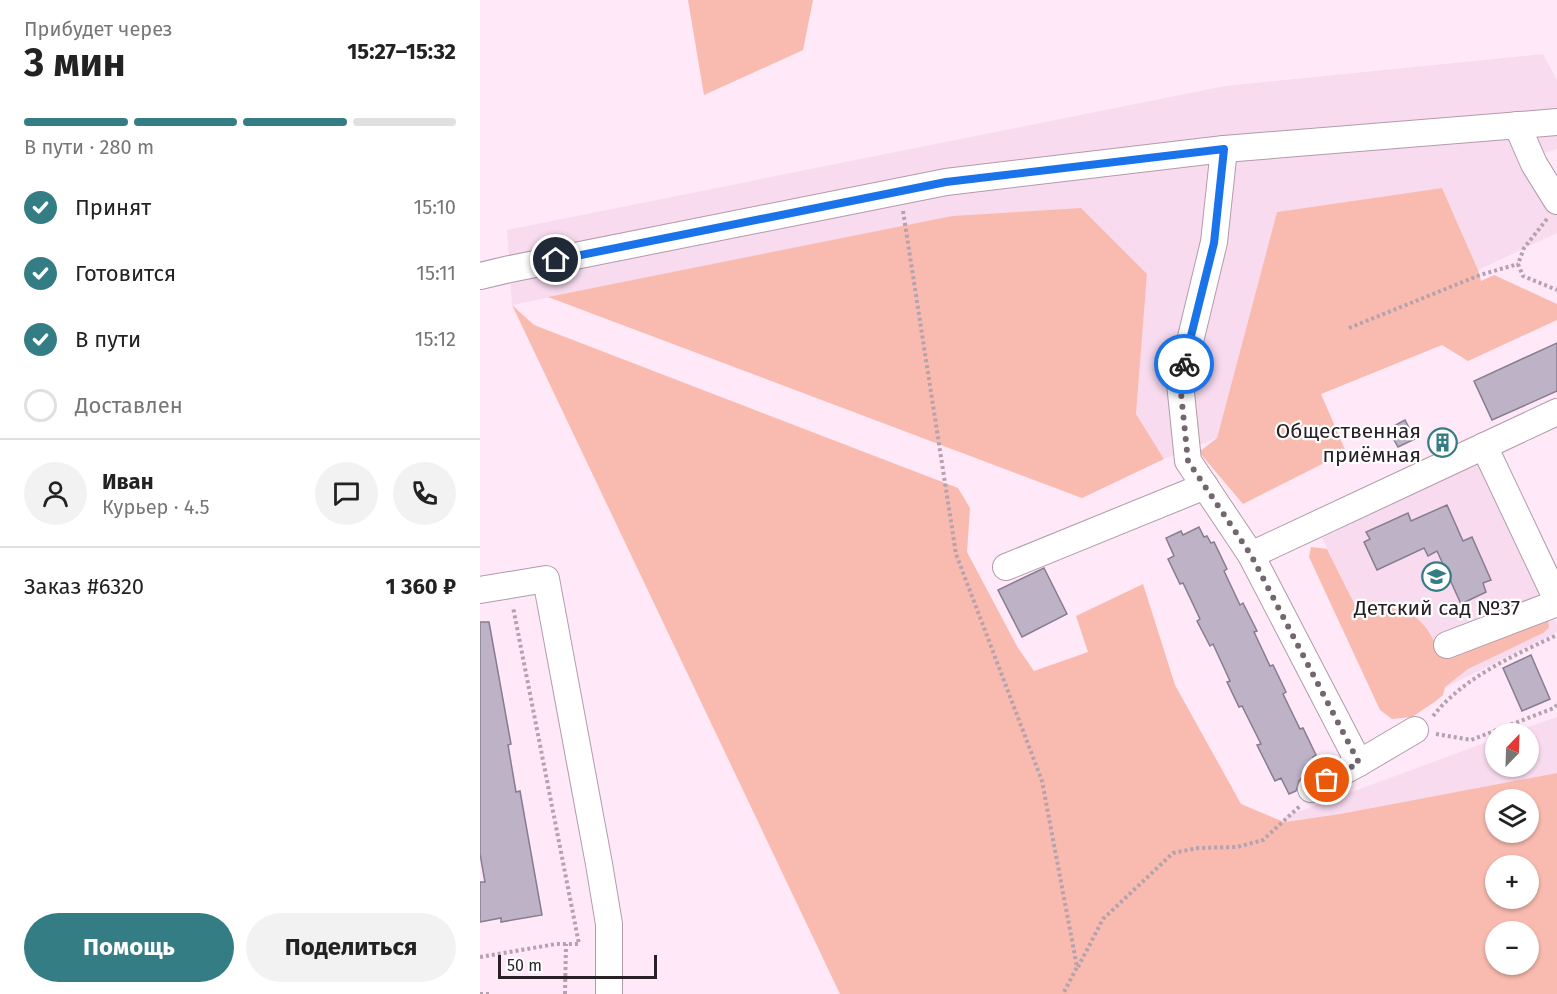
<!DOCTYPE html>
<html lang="ru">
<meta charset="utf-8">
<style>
:root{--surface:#fff;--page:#f2f2f2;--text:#222;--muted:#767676;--line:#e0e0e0;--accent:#357d85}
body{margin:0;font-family:"Fira Sans",sans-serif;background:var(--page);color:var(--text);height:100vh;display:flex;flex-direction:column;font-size:22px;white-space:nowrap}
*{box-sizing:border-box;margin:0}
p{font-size:20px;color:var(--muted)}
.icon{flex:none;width:33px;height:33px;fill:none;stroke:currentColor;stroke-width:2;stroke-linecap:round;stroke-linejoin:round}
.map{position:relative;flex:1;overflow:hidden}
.side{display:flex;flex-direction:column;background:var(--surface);width:480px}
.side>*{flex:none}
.needle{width:39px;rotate:23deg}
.controls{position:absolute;left:1005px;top:723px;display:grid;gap:12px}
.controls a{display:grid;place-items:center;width:54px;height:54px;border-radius:50%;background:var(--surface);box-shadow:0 2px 4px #0004;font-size:30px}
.scale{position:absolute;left:18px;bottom:15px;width:159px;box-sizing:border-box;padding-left:6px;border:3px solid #282026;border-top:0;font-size:16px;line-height:21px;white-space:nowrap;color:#282026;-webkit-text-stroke:4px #fff;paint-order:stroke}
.pin{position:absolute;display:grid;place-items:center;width:51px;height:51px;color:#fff;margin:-26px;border:3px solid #fff;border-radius:50%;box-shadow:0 2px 6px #0007}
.courier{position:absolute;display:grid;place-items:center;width:60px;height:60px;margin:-30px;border:4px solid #1a73e8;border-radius:50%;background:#fff;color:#222;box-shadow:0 2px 8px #0007}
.head em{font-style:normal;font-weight:700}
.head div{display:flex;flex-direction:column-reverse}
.head{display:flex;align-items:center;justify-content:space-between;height:102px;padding:0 24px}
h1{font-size:39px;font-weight:700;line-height:45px}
.bar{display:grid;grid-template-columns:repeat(4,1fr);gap:9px 6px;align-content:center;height:72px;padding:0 24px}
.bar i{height:8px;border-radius:4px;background:var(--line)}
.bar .active{background:var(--accent)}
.bar p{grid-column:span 4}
.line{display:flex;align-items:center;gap:15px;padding:0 24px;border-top:2px solid var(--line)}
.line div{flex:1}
.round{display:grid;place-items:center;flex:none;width:63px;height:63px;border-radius:32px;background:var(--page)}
ol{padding:0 24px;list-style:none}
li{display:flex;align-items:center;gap:18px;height:66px}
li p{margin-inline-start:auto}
li .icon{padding:6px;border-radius:50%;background:var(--accent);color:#fff;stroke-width:4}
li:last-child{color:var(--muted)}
li i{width:33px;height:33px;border:3px solid var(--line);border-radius:50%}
.primary-button{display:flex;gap:12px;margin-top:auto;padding:12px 24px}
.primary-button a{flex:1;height:69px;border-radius:36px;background:var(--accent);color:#fff;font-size:24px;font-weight:700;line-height:69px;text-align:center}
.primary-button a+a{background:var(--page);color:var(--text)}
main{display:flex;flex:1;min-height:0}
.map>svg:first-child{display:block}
.built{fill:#f9dbef}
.green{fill:#f9bbaf;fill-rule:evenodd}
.building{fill:#beb2c7;stroke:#877c90;stroke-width:1.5}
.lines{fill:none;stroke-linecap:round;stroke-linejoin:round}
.minor-casing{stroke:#b19baa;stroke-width:28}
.path{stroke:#b4a2ae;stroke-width:4;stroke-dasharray:3 3;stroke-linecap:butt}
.minor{stroke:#fff;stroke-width:26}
.done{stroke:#73666f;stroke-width:6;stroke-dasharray:0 10.8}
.route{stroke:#1a73e8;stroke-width:8}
.labels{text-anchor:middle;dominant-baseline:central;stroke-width:4.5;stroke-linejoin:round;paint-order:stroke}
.poi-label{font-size:21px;fill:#282026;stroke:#fff;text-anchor:end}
</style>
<main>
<section class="side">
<div class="head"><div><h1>3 мин</h1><p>Прибудет через</p></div><em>15:27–15:32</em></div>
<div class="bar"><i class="active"></i><i class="active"></i><i class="active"></i><i></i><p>В пути · 280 m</p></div>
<ol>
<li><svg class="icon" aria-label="check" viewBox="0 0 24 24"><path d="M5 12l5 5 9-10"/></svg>Принят<p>15:10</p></li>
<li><svg class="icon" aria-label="check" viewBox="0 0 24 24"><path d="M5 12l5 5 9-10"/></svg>Готовится<p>15:11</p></li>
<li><svg class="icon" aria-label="check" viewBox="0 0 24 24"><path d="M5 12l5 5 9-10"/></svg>В пути<p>15:12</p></li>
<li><i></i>Доставлен</li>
</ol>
<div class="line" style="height:108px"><a class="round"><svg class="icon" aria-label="person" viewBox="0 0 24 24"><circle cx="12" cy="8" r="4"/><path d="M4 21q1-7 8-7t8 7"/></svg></a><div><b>Иван</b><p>Курьер · 4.5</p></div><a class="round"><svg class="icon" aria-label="chat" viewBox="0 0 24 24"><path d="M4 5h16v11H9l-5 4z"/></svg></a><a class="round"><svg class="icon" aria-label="phone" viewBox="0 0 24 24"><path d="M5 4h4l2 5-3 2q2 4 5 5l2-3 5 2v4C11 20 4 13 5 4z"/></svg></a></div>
<div class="line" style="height:78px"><div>Заказ #6320</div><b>1 360 ₽</b></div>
<div class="primary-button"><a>Помощь</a><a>Поделиться</a></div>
</section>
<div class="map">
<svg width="1077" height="994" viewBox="0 0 1077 994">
<rect width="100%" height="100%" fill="#ffe8f7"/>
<g class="built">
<path d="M 1063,54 L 1077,80 L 1077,149 L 1061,154 L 1077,183 L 1077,233 L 998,270 L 962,188 L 797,212 L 737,438 L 684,459 L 656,414 L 667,274 L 472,216 L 32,305 L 27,230 L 745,86 Z"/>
<path d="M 996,462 L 1077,624 L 1077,632 L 926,707 L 842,538 Z"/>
<path d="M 1077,717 L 1077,773 L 860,814 L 806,821 L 804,817 L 1015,739 L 1016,766 L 1048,766 L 1048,734 L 1031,733 Z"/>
</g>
<g class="green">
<path d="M 208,0 L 333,0 L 323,50 L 224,95 Z"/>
<path d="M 962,188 L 998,270 L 1001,281 L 1014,275 L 1077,304 L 1077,320 L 988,361 L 962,345 L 841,394 L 866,452 L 763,504 L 719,452 L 737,438 L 797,212 Z"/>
<path d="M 601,208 L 667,274 L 656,414 L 684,459 L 602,498 L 68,297 L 472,216 Z"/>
<path d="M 32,305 L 54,325 L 478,488 L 490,508 L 487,552 L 538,648 L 554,671 L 608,652 L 596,616 L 663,584 L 695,685 L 761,804 L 804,822 L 860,814 L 1077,773 L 1077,994 L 360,994 ZM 1016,800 L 1048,800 L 1048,832 L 1016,832 ZM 1016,866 L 1048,866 L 1048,898 L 1016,898 ZM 1016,932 L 1048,932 L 1048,964 L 1016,964 Z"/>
<path d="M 831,547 L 847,549 L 875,605 C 891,611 899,605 913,608 C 941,613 951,632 961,657 L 972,658 L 992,647 L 1068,618 L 1069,628 L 1063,633 L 988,669 L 965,687 L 963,695 L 956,701 L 932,717 L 912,719 L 900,710 L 829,557 Z"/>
</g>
<g class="building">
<path d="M 1077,343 L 1077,391 L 1012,420 L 994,381 Z"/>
<path d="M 925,420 L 935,439 L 918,447 L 908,429 Z"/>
<path d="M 967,505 L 983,541 L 992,537 L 1011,580 L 1003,583 L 1006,592 L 981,604 L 957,551 L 948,556 L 944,548 L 897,570 L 884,542 L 890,539 L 886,532 L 928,513 L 931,521 Z"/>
<path d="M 719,527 L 724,537 L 727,536 L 731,543 L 734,542 L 747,569 L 744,571 L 760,605 L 763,603 L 777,631 L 774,632 L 790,666 L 793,665 L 806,692 L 803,694 L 820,729 L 823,728 L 836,755 L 833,757 L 837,766 L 834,767 L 836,770 L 824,776 L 819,781 L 816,791 L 809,794 L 801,778 L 795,781 L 777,745 L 781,744 L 762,706 L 759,707 L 747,682 L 750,681 L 733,644 L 730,646 L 717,621 L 720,619 L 703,583 L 700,584 L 688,559 L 694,556 L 686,538 L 701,531 L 703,535 Z"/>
<path d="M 564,568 L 587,614 L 542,637 L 518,590 Z"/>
<path d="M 0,622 L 9,622 L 31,744 L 28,745 L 36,792 L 40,791 L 62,915 L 21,922 L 21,918 L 0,922 L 0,882 L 5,882 L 0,854 Z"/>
<path d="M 1051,655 L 1070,699 L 1042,711 L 1023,668 Z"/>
</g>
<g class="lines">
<defs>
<g id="minor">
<path d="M 1037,125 L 1054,164 L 1077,201"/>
<path d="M 744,149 L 734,242 L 700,383 L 708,461 L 771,555 L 879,763 L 935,730"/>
<path d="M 0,276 L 30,269 L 466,182 L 744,149 L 1077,122"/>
<path d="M 1004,446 L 1077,600"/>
<path d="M 771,555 L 1077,412"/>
<path d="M 526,567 L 725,486"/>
<path d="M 0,590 L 66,579 L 119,864 L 129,924 L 129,994"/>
<path d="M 967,645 L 1077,603"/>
<path d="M 831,789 L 879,763"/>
</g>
</defs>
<use href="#minor" class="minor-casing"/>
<g class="path">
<path d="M 423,211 L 476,554 L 562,781 L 597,967 L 583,994"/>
<path d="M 1067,219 L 1044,248 L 1038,264 L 1043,276 L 1077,290"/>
<path d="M 869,328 L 1000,275 L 1038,264"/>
<path d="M 953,716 C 984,677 1033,656 1077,635"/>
<path d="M 956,734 L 991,740 L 1074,708 L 1077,705"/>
<path d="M 0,957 L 76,944 L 99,944 L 33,607"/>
<path d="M 598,967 L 623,919 L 693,853 L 718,848 L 757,847 L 783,840 L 820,806"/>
<path d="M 0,994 L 11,994"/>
<path d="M 85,994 L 86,944"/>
</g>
<use href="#minor" class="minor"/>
</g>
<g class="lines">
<path class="done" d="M 704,364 L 700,383 L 708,461 L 771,555 L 879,763 L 847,780"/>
<path class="route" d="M 76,260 L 466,182 L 744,149 L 734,243 L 704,364"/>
</g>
<defs>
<symbol id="building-ring" viewBox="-11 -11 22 22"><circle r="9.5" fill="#fff" stroke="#357d85" stroke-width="1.5"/><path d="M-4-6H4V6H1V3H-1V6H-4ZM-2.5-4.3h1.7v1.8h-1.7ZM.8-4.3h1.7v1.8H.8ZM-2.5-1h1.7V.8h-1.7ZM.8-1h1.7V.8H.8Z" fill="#357d85"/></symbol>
<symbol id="school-ring" viewBox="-11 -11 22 22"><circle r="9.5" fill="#fff" stroke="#357d85" stroke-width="1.5"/><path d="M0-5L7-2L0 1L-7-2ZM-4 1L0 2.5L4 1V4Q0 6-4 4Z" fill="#357d85"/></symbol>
</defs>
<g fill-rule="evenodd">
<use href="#building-ring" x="946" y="426" width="33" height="33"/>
<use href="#school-ring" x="940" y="560" width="33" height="33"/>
</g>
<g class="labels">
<g class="poi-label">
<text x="941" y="431">Общественная<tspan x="941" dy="24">приёмная</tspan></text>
<text x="957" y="608" text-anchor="middle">Детский сад №37</text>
</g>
</g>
</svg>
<div class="controls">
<a><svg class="needle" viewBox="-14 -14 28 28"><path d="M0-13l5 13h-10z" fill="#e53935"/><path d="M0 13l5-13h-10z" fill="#767676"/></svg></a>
<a><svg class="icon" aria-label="layers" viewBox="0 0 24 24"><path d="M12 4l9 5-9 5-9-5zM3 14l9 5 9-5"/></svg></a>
<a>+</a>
<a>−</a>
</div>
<div class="scale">50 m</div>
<div class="pin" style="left:847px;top:780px;background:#ea580c"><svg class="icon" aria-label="bag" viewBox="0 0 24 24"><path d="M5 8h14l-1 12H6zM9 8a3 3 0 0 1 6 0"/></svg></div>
<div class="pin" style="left:76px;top:260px;background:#1f2937"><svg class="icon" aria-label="home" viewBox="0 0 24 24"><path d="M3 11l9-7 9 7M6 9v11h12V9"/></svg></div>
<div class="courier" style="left:704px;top:364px"><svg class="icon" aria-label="bike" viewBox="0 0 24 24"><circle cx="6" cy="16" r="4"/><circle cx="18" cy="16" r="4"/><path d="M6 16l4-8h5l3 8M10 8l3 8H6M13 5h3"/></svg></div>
</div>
</main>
